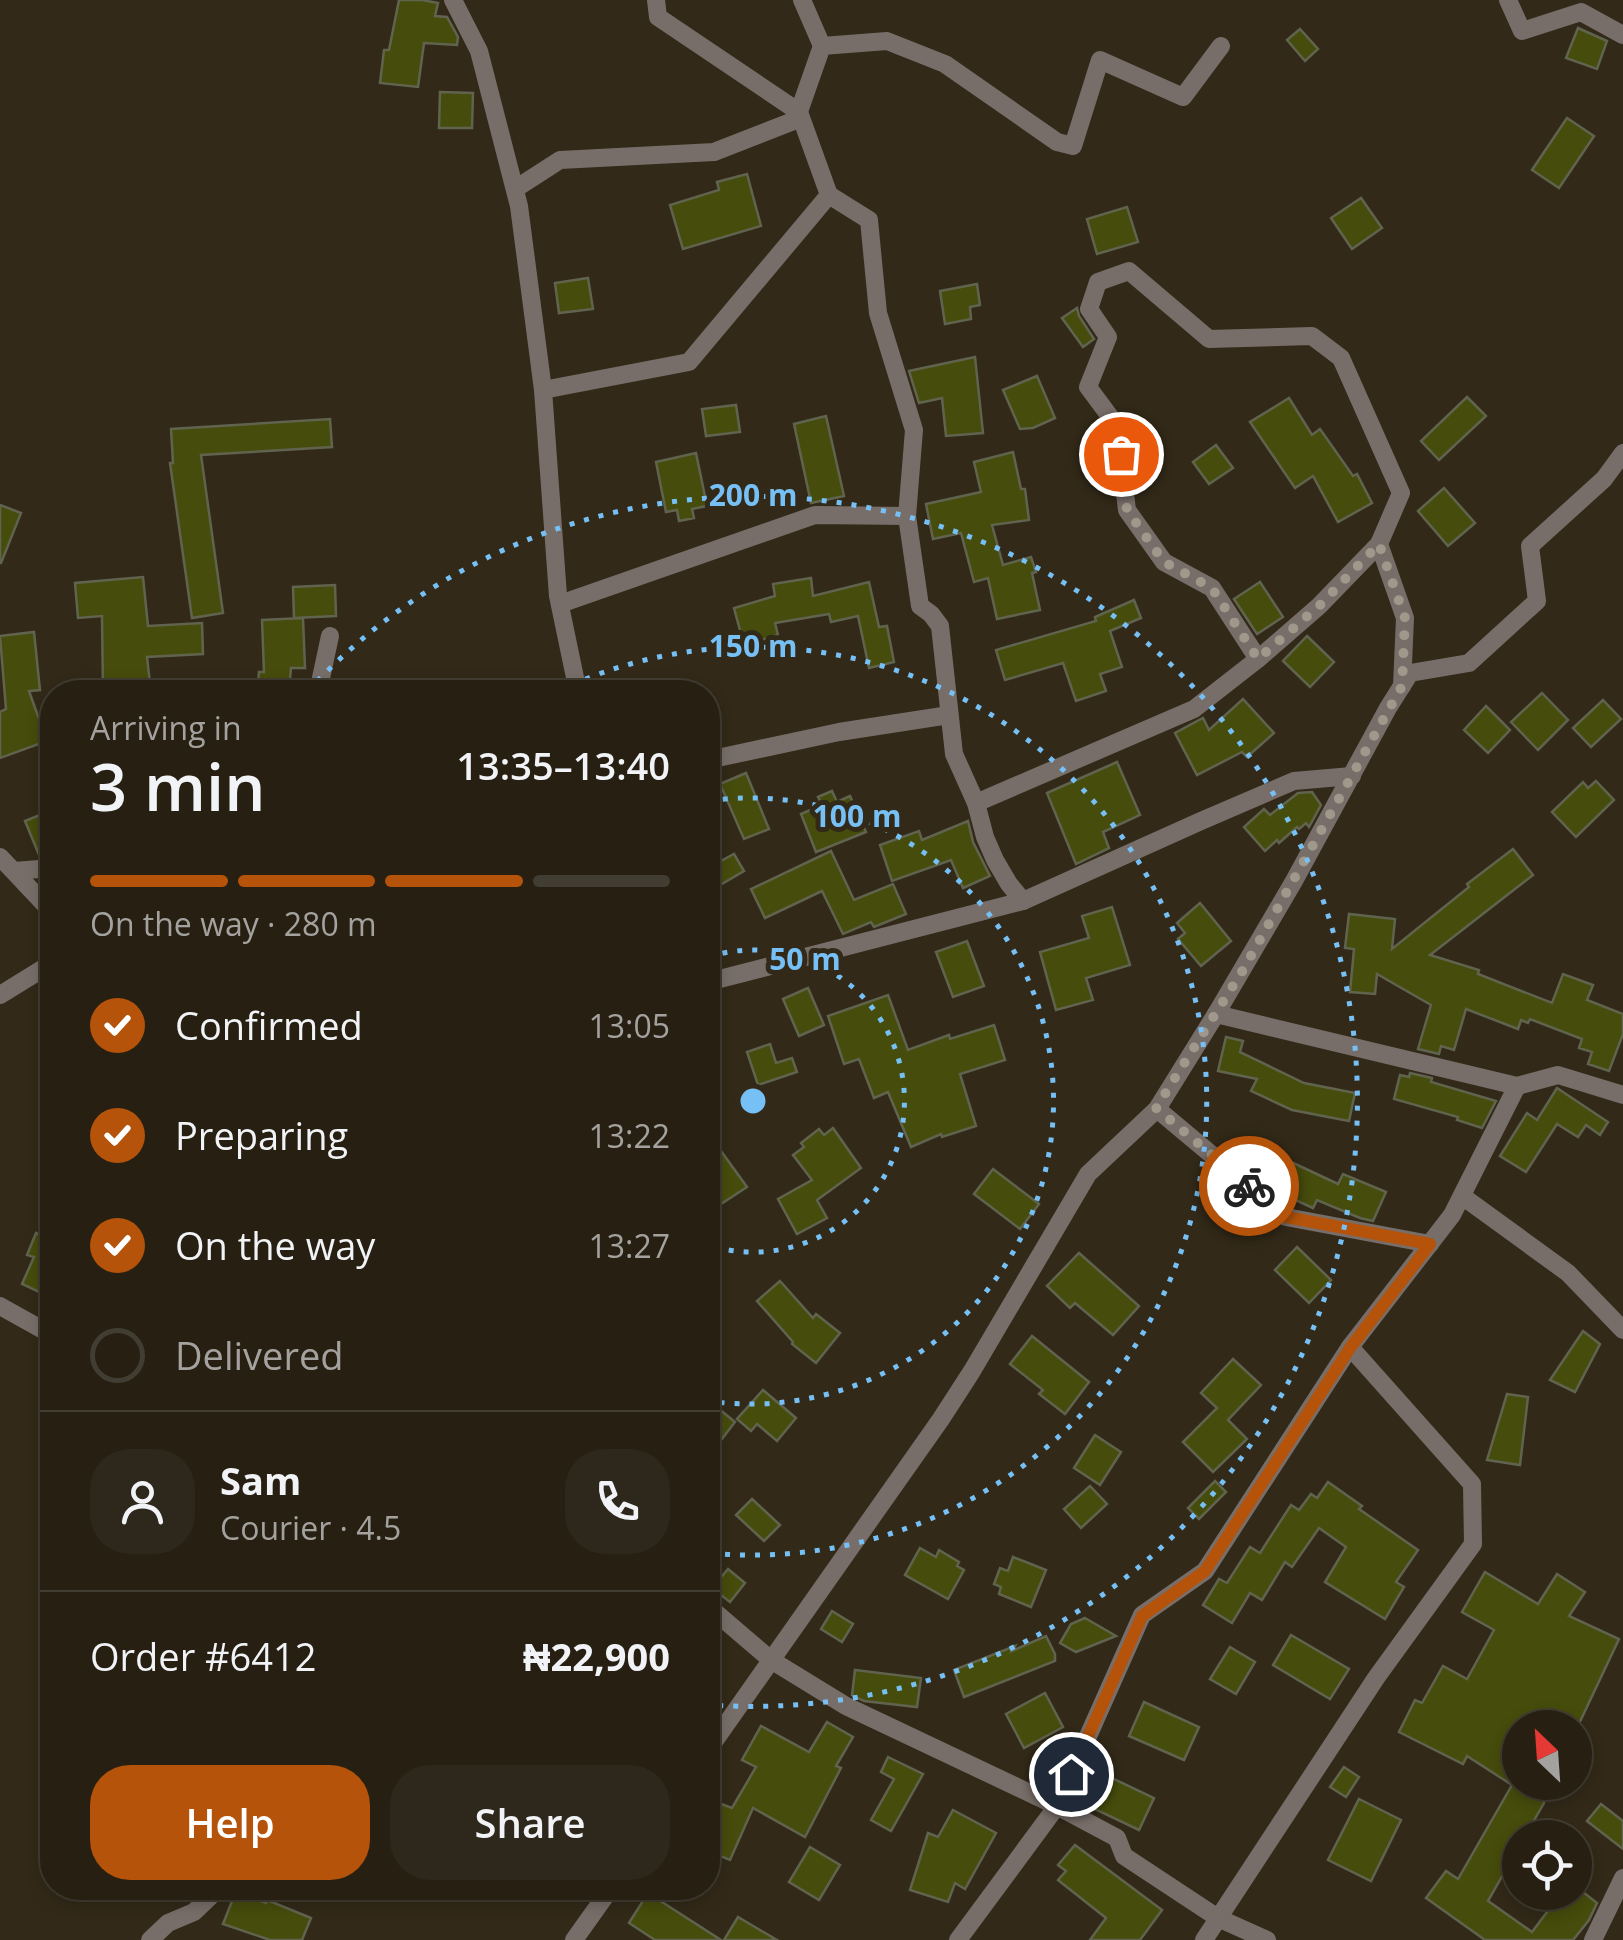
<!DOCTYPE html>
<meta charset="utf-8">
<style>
:root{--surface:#261f12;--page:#2e271b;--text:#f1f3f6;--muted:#a4a29f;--line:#423d32;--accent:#b45309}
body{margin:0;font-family:"Open Sans",sans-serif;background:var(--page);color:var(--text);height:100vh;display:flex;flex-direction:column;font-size:38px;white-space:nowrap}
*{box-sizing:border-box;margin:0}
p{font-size:32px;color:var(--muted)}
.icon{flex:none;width:55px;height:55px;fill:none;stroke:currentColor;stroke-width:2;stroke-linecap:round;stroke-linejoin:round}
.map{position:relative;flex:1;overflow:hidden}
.side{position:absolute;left:40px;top:680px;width:680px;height:1220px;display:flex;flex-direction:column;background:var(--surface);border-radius:40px;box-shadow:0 5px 15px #0003,0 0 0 2px var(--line)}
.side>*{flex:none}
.needle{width:65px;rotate:335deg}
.tools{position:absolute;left:1502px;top:1710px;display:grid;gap:20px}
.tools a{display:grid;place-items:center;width:90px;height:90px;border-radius:50%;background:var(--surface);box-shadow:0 5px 15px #0003,0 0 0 2px var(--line);font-size:50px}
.pin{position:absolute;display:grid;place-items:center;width:85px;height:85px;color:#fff;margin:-42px;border:5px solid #fff;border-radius:50%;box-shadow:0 2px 10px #0007}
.courier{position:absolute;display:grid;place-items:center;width:100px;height:100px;margin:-50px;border:8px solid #b45309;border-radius:50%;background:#fff;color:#222;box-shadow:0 2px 12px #0007}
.head em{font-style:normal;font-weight:600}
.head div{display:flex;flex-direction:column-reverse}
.head{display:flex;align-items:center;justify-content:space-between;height:170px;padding:0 50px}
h1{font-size:65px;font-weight:600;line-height:75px}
.bar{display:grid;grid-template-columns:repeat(4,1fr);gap:15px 10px;align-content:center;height:120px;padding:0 50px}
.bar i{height:12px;border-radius:8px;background:var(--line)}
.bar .selected{background:var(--accent)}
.bar p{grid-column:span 4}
.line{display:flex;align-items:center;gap:25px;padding:0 50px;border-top:2px solid var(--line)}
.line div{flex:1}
.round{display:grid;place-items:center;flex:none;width:105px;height:105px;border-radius:40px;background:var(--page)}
ol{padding:0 50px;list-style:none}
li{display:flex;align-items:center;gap:30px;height:110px}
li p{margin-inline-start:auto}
li .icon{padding:10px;border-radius:50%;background:var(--accent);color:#fff;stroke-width:4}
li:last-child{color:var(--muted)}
li i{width:55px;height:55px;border:5px solid var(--line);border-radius:50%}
.primary-button{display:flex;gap:20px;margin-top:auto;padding:20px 50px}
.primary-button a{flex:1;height:115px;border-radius:40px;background:var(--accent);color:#fff;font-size:40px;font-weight:600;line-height:115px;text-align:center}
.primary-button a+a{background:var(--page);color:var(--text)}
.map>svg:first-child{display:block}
.building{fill:#464c0b;stroke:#60634e;stroke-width:2.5}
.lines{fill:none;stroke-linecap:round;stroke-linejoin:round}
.minor{stroke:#786e69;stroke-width:18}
.done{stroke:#9f988b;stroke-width:10;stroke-dasharray:0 18}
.route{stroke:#b45309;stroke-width:12}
.ring{fill:none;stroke:#76c0f6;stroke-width:5;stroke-dasharray:5 10}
.centre{fill:#76c0f6;stroke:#322918;stroke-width:5}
.ring-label{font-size:30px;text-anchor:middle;font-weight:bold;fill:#76c0f6;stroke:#322918;stroke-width:10;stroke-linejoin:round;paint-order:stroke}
</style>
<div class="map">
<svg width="1623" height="1940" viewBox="0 0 1623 1940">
<rect width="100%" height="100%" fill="#322918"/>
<g class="building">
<path d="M 399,0 L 422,0 L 438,3 L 435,16 L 447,17 L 458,37 L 457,45 L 424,43 L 418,87 L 380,83 L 384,50 L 389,50 Z"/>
<path d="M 1578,28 L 1607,41 L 1597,69 L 1566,58 Z"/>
<path d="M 1300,29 L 1318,49 L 1305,61 L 1287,40 Z"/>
<path d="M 440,92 L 473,93 L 472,128 L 439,128 Z"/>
<path d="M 1567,118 L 1594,136 L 1559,188 L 1532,170 Z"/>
<path d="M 747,174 L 761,226 L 683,249 L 670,205 L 719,190 L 717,182 Z"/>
<path d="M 1361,198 L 1382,228 L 1352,249 L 1331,218 Z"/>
<path d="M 1127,207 L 1138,242 L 1097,254 L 1087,219 Z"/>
<path d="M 588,278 L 593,309 L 559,313 L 555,283 Z"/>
<path d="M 977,284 L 980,305 L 970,307 L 971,319 L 945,324 L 940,291 Z"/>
<path d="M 1077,308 L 1079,316 L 1094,339 L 1083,347 L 1062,318 Z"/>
<path d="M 975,357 L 983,433 L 946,436 L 942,398 L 919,403 L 909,371 Z"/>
<path d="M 1037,376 L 1055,418 L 1033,428 L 1020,429 L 1003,390 Z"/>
<path d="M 1467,397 L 1486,416 L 1439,460 L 1421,441 Z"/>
<path d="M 1289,398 L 1312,435 L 1320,429 L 1353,476 L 1357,474 L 1372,503 L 1338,522 L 1313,476 L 1295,488 L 1250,422 Z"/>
<path d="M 736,405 L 740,432 L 706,436 L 702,409 Z"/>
<path d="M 826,416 L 844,496 L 811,503 L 794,424 Z"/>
<path d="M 330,419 L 332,447 L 201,455 L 223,613 L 192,618 L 170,463 L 173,463 L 171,429 Z"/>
<path d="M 1216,445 L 1233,468 L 1209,484 L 1193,462 Z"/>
<path d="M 1013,452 L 1021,489 L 1025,489 L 1029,520 L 992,525 L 1003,565 L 1031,557 L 1036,572 L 1032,573 L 1040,610 L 997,619 L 988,578 L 974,582 L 961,533 L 933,539 L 926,504 L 981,492 L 974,462 Z"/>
<path d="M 696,453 L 707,506 L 692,509 L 694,518 L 679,521 L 677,510 L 666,512 L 656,462 Z"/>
<path d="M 1444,488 L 1475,523 L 1448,546 L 1418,511 Z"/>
<path d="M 0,505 L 21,513 L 1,563 L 0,563 Z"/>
<path d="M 143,577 L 148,626 L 202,623 L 203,654 L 147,657 L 151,692 L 103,692 L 102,616 L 78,618 L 75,583 Z"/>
<path d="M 811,578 L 813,596 L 869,582 L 879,627 L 887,626 L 894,662 L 869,668 L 858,616 L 831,622 L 829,614 L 775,623 L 778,635 L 744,645 L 734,608 L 775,596 L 773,584 Z"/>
<path d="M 1260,582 L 1283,617 L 1257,634 L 1234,599 Z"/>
<path d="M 335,585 L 336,616 L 294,618 L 293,587 Z"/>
<path d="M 1134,600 L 1141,618 L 1110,631 L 1122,667 L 1100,674 L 1106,691 L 1076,701 L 1063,663 L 1005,680 L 996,650 L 1096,621 L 1095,617 Z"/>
<path d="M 303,618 L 305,668 L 291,668 L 289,692 L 257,692 L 259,672 L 264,672 L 262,620 Z"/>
<path d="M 34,632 L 40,690 L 29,691 L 47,741 L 0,758 L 0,712 L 6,709 L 0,636 Z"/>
<path d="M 1307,636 L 1334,662 L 1310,687 L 1283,661 Z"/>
<path d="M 1542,693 L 1568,720 L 1538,750 L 1511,722 Z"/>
<path d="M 1243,699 L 1274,733 L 1247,757 L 1242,752 L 1197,775 L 1175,733 L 1203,718 L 1209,730 Z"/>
<path d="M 1603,700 L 1621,719 L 1591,747 L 1573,728 Z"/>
<path d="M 1486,706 L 1510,730 L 1488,753 L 1464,730 Z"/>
<path d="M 1117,762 L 1140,815 L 1103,832 L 1109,848 L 1076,864 L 1047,793 Z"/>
<path d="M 746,773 L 769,829 L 744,839 L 720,784 Z"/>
<path d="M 1596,781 L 1614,800 L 1576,837 L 1552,812 L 1583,782 L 1588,788 Z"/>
<path d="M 832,791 L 837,802 L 850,796 L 866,832 L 816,852 L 801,814 L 822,805 L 818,797 Z"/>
<path d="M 1312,792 L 1321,805 L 1309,827 L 1306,823 L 1299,829 L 1297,827 L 1279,843 L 1277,840 L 1265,851 L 1244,827 L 1264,809 L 1270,815 L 1298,793 Z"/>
<path d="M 52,810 L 52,850 L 39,855 L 25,821 Z"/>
<path d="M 968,821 L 973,842 L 990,876 L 963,888 L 951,860 L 892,881 L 880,845 L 919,831 L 922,840 Z"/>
<path d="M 1513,849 L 1533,875 L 1430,955 L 1479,970 L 1478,974 L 1552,1003 L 1563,974 L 1593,985 L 1587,1000 L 1623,1014 L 1623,1034 L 1609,1071 L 1588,1064 L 1592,1052 L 1579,1048 L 1582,1039 L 1530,1019 L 1528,1023 L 1521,1020 L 1518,1029 L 1466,1009 L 1454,1050 L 1441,1046 L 1439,1054 L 1418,1049 L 1431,1005 L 1377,974 L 1375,994 L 1350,992 L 1354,949 L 1345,948 L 1349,914 L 1395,919 L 1392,949 L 1469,887 L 1467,884 Z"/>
<path d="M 831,851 L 854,900 L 893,884 L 906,914 L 874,927 L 871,922 L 843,934 L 822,891 L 765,918 L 751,889 Z"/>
<path d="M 734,854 L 744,871 L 708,892 L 708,868 Z"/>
<path d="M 1200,903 L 1231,941 L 1201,966 L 1178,939 L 1185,933 L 1177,923 Z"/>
<path d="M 1112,907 L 1130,965 L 1086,978 L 1093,1000 L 1056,1010 L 1040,952 L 1089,938 L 1082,916 Z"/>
<path d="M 967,941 L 984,986 L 953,997 L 936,952 Z"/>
<path d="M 808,988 L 824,1025 L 799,1036 L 783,999 Z"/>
<path d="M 888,995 L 908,1050 L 949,1035 L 950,1039 L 994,1025 L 1005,1060 L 960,1074 L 976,1126 L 942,1137 L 941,1134 L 911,1147 L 888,1092 L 874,1098 L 859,1059 L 844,1064 L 828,1016 Z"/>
<path d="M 1226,1037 L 1243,1041 L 1240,1052 L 1304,1083 L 1355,1093 L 1349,1121 L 1292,1110 L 1251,1091 L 1257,1079 L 1218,1071 Z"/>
<path d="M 770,1044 L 776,1063 L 792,1058 L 797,1072 L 758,1085 L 747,1052 Z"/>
<path d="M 1410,1073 L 1432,1078 L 1431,1082 L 1496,1101 L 1482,1128 L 1457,1120 L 1458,1117 L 1394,1099 L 1400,1075 L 1409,1077 Z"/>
<path d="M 1557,1088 L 1608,1122 L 1600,1135 L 1586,1125 L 1578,1137 L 1557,1124 L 1526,1172 L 1500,1156 L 1527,1113 L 1537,1120 Z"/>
<path d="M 833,1128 L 861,1168 L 817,1200 L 827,1218 L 797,1234 L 778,1199 L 812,1180 L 793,1155 L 804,1147 L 801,1143 L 819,1129 L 824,1135 Z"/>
<path d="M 721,1151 L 747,1187 L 721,1204 L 708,1185 L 708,1161 Z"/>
<path d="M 1274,1154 L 1338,1184 L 1343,1174 L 1386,1192 L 1373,1221 L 1360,1218 L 1317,1200 L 1313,1208 L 1271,1189 L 1262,1180 Z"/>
<path d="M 993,1169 L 1039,1204 L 1020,1229 L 974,1194 Z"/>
<path d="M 36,1233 L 52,1240 L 52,1298 L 22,1284 L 34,1257 L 27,1255 Z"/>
<path d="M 1297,1247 L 1331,1280 L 1309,1303 L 1275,1270 Z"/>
<path d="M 1079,1253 L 1139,1306 L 1113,1335 L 1075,1303 L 1070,1308 L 1047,1286 Z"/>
<path d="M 780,1281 L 813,1318 L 816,1314 L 840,1333 L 816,1363 L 792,1344 L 793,1342 L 757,1301 Z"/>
<path d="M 1583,1331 L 1600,1344 L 1575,1392 L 1550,1380 Z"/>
<path d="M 1032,1336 L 1089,1382 L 1065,1414 L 1039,1394 L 1043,1390 L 1010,1364 Z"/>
<path d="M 1233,1359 L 1261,1385 L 1228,1420 L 1247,1439 L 1213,1472 L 1183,1442 L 1217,1408 L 1201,1393 Z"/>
<path d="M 763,1390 L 796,1418 L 777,1441 L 757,1424 L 751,1431 L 737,1419 Z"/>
<path d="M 1507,1394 L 1528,1397 L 1520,1465 L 1487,1460 Z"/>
<path d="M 708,1400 L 735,1422 L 708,1457 Z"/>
<path d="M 1095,1435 L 1121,1452 L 1100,1485 L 1074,1468 Z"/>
<path d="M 1215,1481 L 1226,1492 L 1199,1519 L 1188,1508 Z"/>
<path d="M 1328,1482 L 1362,1506 L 1359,1509 L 1418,1550 L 1396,1582 L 1404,1587 L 1385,1619 L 1325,1582 L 1346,1547 L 1319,1528 L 1292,1567 L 1285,1562 L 1262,1600 L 1250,1593 L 1232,1623 L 1203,1605 L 1219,1579 L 1227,1583 L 1250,1547 L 1260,1553 L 1291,1505 L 1299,1510 L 1311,1494 L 1317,1498 Z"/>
<path d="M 1090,1486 L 1107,1504 L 1081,1528 L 1064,1509 Z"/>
<path d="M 752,1499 L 780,1525 L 764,1541 L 736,1515 Z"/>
<path d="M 920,1548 L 936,1557 L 939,1550 L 959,1562 L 957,1566 L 964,1570 L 948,1599 L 905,1575 Z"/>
<path d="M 1013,1557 L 1046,1570 L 1031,1607 L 999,1594 L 1001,1587 L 994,1584 L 1000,1568 L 1008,1571 Z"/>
<path d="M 728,1569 L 745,1583 L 730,1602 L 712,1588 Z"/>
<path d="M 1485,1572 L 1538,1604 L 1557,1574 L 1585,1592 L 1569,1616 L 1619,1639 L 1577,1728 L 1520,1728 L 1520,1782 L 1544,1796 L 1544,1803 L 1524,1838 L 1520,1838 L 1520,1845 L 1488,1901 L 1532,1932 L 1562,1892 L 1583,1892 L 1597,1903 L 1589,1920 L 1573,1940 L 1485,1940 L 1426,1898 L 1446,1871 L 1458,1879 L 1512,1785 L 1467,1756 L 1463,1764 L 1399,1732 L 1415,1700 L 1422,1703 L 1443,1666 L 1467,1679 L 1494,1630 L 1462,1612 Z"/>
<path d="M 832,1611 L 853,1624 L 842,1642 L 821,1629 Z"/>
<path d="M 1085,1618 L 1116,1636 L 1076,1652 L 1060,1643 L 1071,1624 Z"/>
<path d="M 1291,1635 L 1349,1669 L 1330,1699 L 1273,1665 Z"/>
<path d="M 1046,1636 L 1055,1654 L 1055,1661 L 964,1697 L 954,1670 L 1015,1646 L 1012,1651 Z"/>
<path d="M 1230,1647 L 1255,1662 L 1236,1694 L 1210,1679 Z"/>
<path d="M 855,1670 L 921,1678 L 917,1707 L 864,1701 L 852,1695 Z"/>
<path d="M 1045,1693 L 1063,1727 L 1024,1748 L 1006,1714 Z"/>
<path d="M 1144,1702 L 1199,1727 L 1184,1760 L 1129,1736 Z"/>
<path d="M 827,1722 L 853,1737 L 836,1766 L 841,1768 L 805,1837 L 753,1808 L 730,1860 L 708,1851 L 708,1799 L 732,1808 L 756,1767 L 742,1760 L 761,1726 L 809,1752 Z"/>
<path d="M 888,1757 L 923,1774 L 891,1831 L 871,1820 L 894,1779 L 881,1772 Z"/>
<path d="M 1344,1767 L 1359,1777 L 1346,1797 L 1330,1787 Z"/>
<path d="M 1097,1771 L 1154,1798 L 1139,1830 L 1082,1803 Z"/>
<path d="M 1359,1799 L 1401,1820 L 1371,1881 L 1328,1860 Z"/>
<path d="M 1601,1804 L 1623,1821 L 1623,1849 L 1587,1821 Z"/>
<path d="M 953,1810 L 996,1833 L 965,1889 L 955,1883 L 948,1902 L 910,1890 L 928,1833 L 938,1837 Z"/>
<path d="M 1075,1845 L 1162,1910 L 1140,1940 L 1090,1940 L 1106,1918 L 1058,1880 L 1066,1871 L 1058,1865 Z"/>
<path d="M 810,1847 L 840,1865 L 819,1900 L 789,1882 Z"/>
<path d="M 236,1891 L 266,1903 L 267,1900 L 311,1918 L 302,1940 L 270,1940 L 223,1924 Z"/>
<path d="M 648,1893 L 721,1940 L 655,1940 L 629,1923 Z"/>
<path d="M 738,1917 L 777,1940 L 724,1940 Z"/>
</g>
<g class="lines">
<g class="minor">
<path d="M 453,0 L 479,51 L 519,206 L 543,390 L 558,596 L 578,692"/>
<path d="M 802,0 L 822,46"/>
<path d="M 1508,0 L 1522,31 L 1581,12 L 1623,35"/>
<path d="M 515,189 L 560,160 L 714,152 L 796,120 L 822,46 L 887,41 L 945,64 L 1057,142 L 1073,146 L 1100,60 L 1183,97 L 1221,46"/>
<path d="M 829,195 L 869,220 L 878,313 L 914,430 L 907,516 L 920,606 L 931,614 L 940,626 L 954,754 L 976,803 L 985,837 L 995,860 L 1009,884 L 1023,901"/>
<path d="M 543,390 L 689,362 L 829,195 L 799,112 L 658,17 L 656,0"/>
<path d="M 560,604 L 815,515 L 907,516"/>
<path d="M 1258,659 L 1212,588 L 1164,562 L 1127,510 L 1117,426 L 1088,387 L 1108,337 L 1089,309 L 1098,282 L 1129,271 L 1209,339 L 1312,336 L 1341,358 L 1401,493 L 1379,544 L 1405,618 L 1402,686"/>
<path d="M 318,692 L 330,636"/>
<path d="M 708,760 L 839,732 L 949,715"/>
<path d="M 976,803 L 1194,709 L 1258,659 L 1319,606 L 1379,544"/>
<path d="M 0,857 L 52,912"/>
<path d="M 14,871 L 52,868"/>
<path d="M 708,982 L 1023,901 L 1201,821 L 1294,781 L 1352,776"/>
<path d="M 0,995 L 52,963"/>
<path d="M 1216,1014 L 1517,1086 L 1558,1075 L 1623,1095"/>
<path d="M 1157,1109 L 1286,1217 L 1430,1244"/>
<path d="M 1462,1196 L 1568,1273 L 1623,1330"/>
<path d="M 0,1306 L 52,1335"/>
<path d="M 708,1606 L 771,1660 L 846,1706 L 1057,1806 L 1117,1838 L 1124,1856 L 1218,1918 L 1267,1940"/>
<path d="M 708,1750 L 941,1419 L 972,1371 L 1088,1174 L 1157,1109 L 1216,1014 L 1294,881 L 1388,708 L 1410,673 L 1469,663 L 1537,601 L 1530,546 L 1604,479 L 1623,453"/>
<path d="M 150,1940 L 168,1923 L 194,1912 L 219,1888"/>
<path d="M 574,1940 L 611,1888"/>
<path d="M 958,1940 L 1057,1806 L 1142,1615 L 1205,1571 L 1350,1347 L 1452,1215 L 1517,1086"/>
<path d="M 1204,1940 L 1376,1678 L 1473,1544 L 1472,1484 L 1350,1347"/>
<path d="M 1593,1940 L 1623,1878"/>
</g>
</g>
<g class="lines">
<path class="done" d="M 1121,454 L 1127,510 L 1164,562 L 1212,588 L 1258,659 L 1319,606 L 1379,544 L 1405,618 L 1402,686 L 1243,970 L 1156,1108 L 1249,1186"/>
<path class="route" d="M 1071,1774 L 1142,1616 L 1205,1571 L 1350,1348 L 1430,1244 L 1286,1217 L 1249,1186"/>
</g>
<g class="ring">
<path d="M708 957A151 151 0 1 1 708 1245"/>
<path d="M708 801A303 303 0 1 1 708 1401"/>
<path d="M558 691A454 454 0 1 1 709 1553"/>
<path d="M307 692A605 605 0 1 1 711 1705"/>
</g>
<circle cx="753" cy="1101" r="15" class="centre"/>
<g class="ring-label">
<text x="753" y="506">200 m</text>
<text x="753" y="657">150 m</text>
<text x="857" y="827">100 m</text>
<text x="805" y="970">50 m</text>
</g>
</svg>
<div class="tools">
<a><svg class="needle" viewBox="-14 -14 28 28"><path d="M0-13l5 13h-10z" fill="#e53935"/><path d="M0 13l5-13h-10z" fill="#a4a29f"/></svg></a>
<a><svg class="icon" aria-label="locate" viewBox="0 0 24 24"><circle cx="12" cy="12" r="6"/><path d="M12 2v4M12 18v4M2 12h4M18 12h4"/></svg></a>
</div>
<div class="pin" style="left:1121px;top:454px;background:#ea580c"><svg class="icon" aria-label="bag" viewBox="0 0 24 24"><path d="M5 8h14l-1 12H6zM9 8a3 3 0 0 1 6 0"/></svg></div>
<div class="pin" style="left:1071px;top:1774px;background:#1f2937"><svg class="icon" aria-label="home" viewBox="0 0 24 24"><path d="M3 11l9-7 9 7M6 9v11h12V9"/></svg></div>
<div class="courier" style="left:1249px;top:1186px"><svg class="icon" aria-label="bike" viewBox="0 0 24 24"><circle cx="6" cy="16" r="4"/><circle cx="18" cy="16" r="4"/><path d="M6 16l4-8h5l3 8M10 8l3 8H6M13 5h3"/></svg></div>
<section class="side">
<div class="head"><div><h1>3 min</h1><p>Arriving in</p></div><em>13:35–13:40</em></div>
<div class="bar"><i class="selected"></i><i class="selected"></i><i class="selected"></i><i></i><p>On the way · 280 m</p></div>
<ol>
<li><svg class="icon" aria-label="check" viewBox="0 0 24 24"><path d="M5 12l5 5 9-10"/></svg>Confirmed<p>13:05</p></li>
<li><svg class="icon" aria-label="check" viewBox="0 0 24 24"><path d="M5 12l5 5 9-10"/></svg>Preparing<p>13:22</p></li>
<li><svg class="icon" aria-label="check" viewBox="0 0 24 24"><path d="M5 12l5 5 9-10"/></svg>On the way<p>13:27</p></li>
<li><i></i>Delivered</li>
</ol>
<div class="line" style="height:180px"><a class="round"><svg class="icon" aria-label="person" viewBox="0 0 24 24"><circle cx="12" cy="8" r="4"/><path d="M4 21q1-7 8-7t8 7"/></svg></a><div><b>Sam</b><p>Courier · 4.5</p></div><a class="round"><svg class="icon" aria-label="phone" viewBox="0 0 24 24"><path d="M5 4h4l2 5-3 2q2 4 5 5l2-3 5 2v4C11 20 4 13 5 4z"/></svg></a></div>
<div class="line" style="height:130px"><div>Order #6412</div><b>₦22,900</b></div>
<div class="primary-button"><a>Help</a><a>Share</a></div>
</section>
</div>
